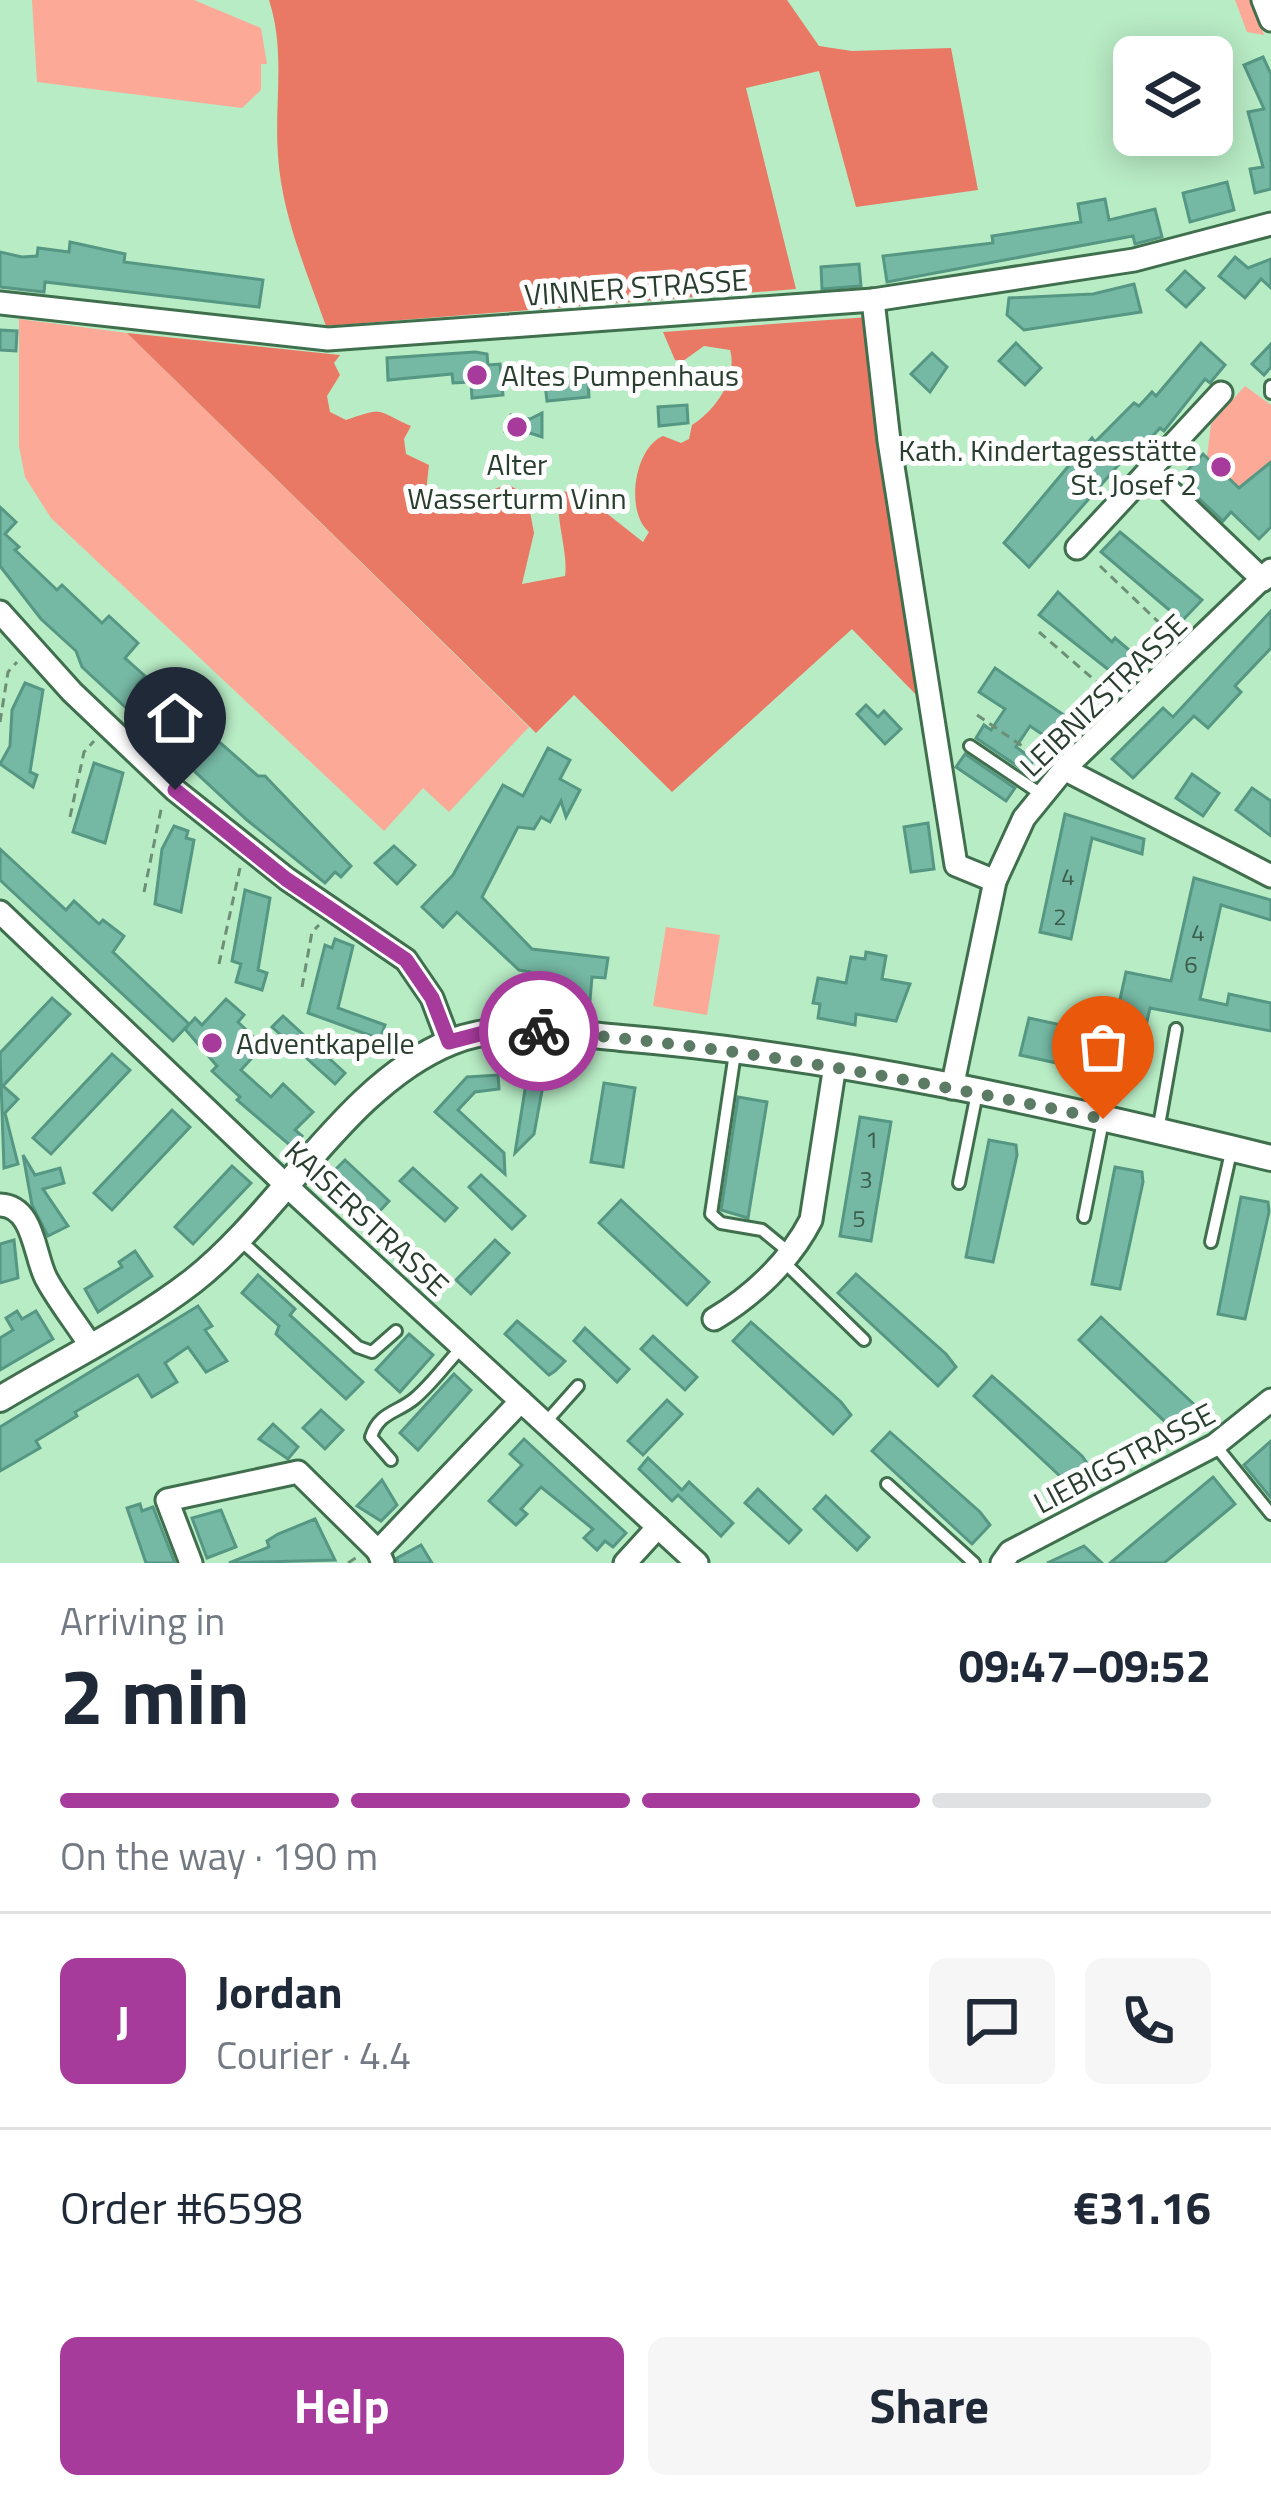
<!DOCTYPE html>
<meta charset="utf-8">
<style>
:root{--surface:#fff;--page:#f6f6f7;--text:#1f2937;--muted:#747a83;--line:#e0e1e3;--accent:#a73b9c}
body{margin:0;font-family:"Titillium Web",sans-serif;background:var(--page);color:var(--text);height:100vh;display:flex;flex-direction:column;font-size:45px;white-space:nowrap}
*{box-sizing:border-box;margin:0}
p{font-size:39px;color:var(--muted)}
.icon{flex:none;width:66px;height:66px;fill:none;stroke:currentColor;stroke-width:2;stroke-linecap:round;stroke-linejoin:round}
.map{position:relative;height:1563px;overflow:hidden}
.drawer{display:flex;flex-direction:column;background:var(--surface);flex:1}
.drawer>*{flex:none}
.fabs{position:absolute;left:1113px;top:36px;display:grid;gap:24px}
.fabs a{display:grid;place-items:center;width:120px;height:120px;border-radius:18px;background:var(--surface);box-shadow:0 6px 30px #0003;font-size:60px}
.pin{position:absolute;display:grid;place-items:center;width:102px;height:102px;color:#fff;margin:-123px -51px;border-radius:50% 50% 50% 0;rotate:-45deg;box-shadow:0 0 12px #0007}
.pin .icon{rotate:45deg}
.courier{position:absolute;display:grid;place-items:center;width:120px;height:120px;margin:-60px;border:9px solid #a73b9c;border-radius:50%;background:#fff;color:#222;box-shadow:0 3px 15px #0007}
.headline em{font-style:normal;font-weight:700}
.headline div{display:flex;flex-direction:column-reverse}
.headline{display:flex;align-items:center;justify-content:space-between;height:204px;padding:0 60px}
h1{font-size:78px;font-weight:700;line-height:90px}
.bar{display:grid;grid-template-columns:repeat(4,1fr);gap:18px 12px;align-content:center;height:144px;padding:0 60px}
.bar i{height:15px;border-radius:9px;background:var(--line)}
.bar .active{background:var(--accent)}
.bar p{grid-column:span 4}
.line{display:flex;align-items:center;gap:30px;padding:0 60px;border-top:3px solid var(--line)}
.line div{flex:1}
.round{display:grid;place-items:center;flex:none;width:126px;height:126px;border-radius:18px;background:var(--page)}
.primary-button{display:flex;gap:24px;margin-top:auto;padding:24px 60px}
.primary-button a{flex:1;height:138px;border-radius:18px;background:var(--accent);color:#fff;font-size:48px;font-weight:700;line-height:138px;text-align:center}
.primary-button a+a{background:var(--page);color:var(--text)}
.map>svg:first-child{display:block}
.green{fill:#fca997}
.forest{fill:#e97964}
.building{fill:#75b8a3;stroke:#559783;stroke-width:3}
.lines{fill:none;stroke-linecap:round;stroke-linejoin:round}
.service-casing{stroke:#3f6f4d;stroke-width:16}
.minor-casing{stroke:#3f6f4d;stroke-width:27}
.tertiary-casing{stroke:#3f6f4d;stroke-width:30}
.path{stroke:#6c8f75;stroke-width:3;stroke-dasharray:9 6;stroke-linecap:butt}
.service{stroke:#fff;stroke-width:10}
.minor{stroke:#fff;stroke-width:21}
.tertiary{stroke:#fff;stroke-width:24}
.done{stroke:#5b7b64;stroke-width:12;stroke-dasharray:0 21.6}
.route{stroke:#a73b9c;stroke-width:15}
.poi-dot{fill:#a73b9c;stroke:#fefefe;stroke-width:4.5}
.labels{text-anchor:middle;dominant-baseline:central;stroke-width:10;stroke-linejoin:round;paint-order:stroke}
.number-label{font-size:24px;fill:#3c5c4c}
.street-label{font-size:30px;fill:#293e2f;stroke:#fefefe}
.poi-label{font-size:30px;fill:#293e2f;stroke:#fefefe;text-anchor:start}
</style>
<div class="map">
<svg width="1271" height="1563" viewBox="0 0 1271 1563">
<rect width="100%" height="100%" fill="#b8ecc5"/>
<g class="green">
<path d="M 32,0 L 194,0 L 261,28 L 267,64 L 261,64 L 261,90 L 242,108 L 37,82 Z"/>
<path d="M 1235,0 L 1251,0 L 1264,35 L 1247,32 Z"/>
<path d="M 19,319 L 127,333 L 529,727 L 449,812 L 423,788 L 384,831 L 51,518 L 25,477 L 19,446 Z"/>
<path d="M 1245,386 L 1271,405 L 1271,462 L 1252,475 L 1258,482 L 1242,499 L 1207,457 L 1211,424 Z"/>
<path d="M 666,927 L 720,935 L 707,1015 L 653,1006 Z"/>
</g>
<g class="forest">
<path d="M 269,0 L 787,0 L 819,46 L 852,51 L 951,48 L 978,190 L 856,207 L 819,71 L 746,88 L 796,289 L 326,326 C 306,270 282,215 278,156 C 274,102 286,53 269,0 Z"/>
<path d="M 869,317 L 927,706 L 852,629 L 672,792 L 574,695 L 536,733 L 127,333 L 340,355 L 334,363 L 340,375 L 327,396 L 330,412 L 346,420 C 386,406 376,411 411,426 L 404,439 L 406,454 L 429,465 L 426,491 L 435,505 L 454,506 L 507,484 L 527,495 L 534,533 L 522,584 L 565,576 C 569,551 551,506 562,491 L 601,497 L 605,512 L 643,542 L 649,532 C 625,512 634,448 663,436 L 681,443 L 689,439 L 692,425 C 716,410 738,378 730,350 L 704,346 L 683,361 L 675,360 L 663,332 Z"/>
</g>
<g class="building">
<path d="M 1263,57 L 1271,74 L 1271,189 L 1255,193 L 1250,169 L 1263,167 L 1248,112 L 1264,109 L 1244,65 Z"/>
<path d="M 1227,182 L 1234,210 L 1190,222 L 1183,193 Z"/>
<path d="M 1105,199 L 1109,220 L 1155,209 L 1162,237 L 1135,244 L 1133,236 L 887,282 L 883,256 L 993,243 L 992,236 L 1081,222 L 1078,204 Z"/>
<path d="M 70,242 L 125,254 L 124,262 L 263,280 L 259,307 L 45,282 L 44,292 L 0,287 L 0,252 L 22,257 L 37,256 L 38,248 L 69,252 Z"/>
<path d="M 1235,257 L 1248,268 L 1271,259 L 1271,288 L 1261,279 L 1245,298 L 1219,276 Z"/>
<path d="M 859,264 L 861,286 L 822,289 L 821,267 Z"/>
<path d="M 1185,271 L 1204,288 L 1186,307 L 1167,290 Z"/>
<path d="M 1134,284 L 1141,312 L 1024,330 L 1007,315 L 1009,298 L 1093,294 Z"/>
<path d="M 0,330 L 17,331 L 16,351 L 0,350 Z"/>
<path d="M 1016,343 L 1041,368 L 1025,385 L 999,361 Z"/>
<path d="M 1201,343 L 1225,365 L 1210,383 L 1205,379 L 1164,431 L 1160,428 L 1133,457 L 1129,453 L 1029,567 L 1004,543 L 1092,438 L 1095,442 L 1134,403 L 1139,406 L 1152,392 L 1156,396 Z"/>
<path d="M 1271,344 L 1271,367 L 1264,375 L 1252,364 Z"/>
<path d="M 475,352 L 487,354 L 488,365 L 500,364 L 503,395 L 472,398 L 471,382 L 453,383 L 452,374 L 388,380 L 387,358 Z"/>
<path d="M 932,353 L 947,367 L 930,392 L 911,374 Z"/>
<path d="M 588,380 L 589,397 L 547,401 L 545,384 Z"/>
<path d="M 687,405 L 688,423 L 659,426 L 658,407 Z"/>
<path d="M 542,413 L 542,437 L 530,433 L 513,439 L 505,432 L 511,415 L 530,419 Z"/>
<path d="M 1203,454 L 1239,488 L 1271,462 L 1271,527 L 1259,539 L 1231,512 L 1223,521 L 1193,493 L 1197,489 L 1183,475 Z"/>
<path d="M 0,507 L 16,522 L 5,534 L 19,547 L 15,550 L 57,590 L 62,585 L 102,623 L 109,616 L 138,643 L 125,658 L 145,676 L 137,685 L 157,704 L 166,695 L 258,776 L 265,776 L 351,866 L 341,877 L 335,872 L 325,883 L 247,820 L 82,667 L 76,651 L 41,619 L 0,566 Z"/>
<path d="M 1120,532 L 1202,600 L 1182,621 L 1101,552 Z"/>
<path d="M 1058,592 L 1112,642 L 1115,638 L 1142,661 L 1124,682 L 1039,615 Z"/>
<path d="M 1271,611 L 1271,648 L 1235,686 L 1241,692 L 1208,728 L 1194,716 L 1133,778 L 1112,759 L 1163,708 L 1173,717 Z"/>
<path d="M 995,668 L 1071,720 L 1055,743 L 1030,726 L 1016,747 L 1034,760 L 1026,772 L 976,738 L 984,725 L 991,730 L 1005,709 L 979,692 Z"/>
<path d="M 25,683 L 43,690 L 30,772 L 37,775 L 33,787 L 0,764 L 10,746 L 12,710 Z"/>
<path d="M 866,705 L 878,717 L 884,711 L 901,729 L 885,744 L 857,714 Z"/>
<path d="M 548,748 L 570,760 L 560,779 L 580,790 L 566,817 L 561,801 L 550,822 L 541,817 L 534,829 L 518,827 L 482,897 L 532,949 L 608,958 L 605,978 L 592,977 L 590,1000 L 527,993 L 530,972 L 519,970 L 457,912 L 443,927 L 422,907 L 453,875 L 503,785 L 523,796 Z"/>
<path d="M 965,754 L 1015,788 L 1006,801 L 956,767 Z"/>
<path d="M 94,763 L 123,773 L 105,843 L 73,832 Z"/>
<path d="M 1192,774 L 1219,793 L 1203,816 L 1176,798 Z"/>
<path d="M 1252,788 L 1271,801 L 1271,836 L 1236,810 Z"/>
<path d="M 1065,814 L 1144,839 L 1142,854 L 1092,838 L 1071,939 L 1040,932 Z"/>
<path d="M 928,823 L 934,869 L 911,872 L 904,827 Z"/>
<path d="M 174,826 L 188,831 L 186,838 L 194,840 L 181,912 L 155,904 L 162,849 Z"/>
<path d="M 394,846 L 415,865 L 397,884 L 375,863 Z"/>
<path d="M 0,849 L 66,910 L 74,901 L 99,924 L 103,920 L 124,936 L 113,952 L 189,1024 L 173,1041 L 0,880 Z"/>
<path d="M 1194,878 L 1271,900 L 1271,920 L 1221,905 L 1200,999 L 1227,1005 L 1229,994 L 1271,1003 L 1271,1031 L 1150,1008 L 1134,1080 L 1020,1055 L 1029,1018 L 1112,1036 L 1126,972 L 1171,981 Z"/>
<path d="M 245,890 L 270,898 L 258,970 L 267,973 L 262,990 L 236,982 L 241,964 L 232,961 Z"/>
<path d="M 335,939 L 353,946 L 338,1008 L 385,1025 L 380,1039 L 308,1013 L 325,945 L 332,948 Z"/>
<path d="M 866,952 L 886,956 L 882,979 L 910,984 L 896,1021 L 856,1014 L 855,1025 L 818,1018 L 820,1004 L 813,1003 L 818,978 L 846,983 L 851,957 L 865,959 Z"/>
<path d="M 52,998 L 70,1014 L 3,1086 L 18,1099 L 5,1113 L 18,1164 L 4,1168 L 0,1053 Z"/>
<path d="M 226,999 L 244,1015 L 238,1022 L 263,1046 L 241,1070 L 271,1097 L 283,1084 L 313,1112 L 295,1130 L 302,1136 L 292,1147 L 237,1100 L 240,1097 L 212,1071 L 217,1066 L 185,1029 L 195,1018 L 202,1025 Z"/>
<path d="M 283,1016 L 345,1073 L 335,1084 L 272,1027 Z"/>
<path d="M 112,1054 L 130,1070 L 51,1154 L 33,1138 Z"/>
<path d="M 498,1075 L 499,1089 L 475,1092 L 458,1110 L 504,1153 L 505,1174 L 435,1112 L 467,1077 Z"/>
<path d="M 527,1077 L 544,1080 L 534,1134 L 515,1153 Z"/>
<path d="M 604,1083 L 635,1088 L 623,1167 L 591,1162 Z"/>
<path d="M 738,1097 L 767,1102 L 748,1218 L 721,1210 Z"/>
<path d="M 172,1110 L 190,1127 L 112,1210 L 94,1193 Z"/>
<path d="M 860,1117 L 891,1122 L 871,1241 L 840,1236 Z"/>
<path d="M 989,1140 L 1016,1145 L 1017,1155 L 993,1262 L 966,1257 Z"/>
<path d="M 23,1155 L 35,1175 L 60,1168 L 64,1183 L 43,1189 L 68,1226 L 48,1236 L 32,1205 Z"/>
<path d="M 345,1160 L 389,1201 L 377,1214 L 332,1173 Z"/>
<path d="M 232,1166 L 251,1183 L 193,1244 L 175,1227 Z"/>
<path d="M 1115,1167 L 1142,1172 L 1143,1182 L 1120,1289 L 1092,1284 Z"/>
<path d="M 413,1168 L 457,1208 L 445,1221 L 400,1181 Z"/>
<path d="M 481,1175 L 525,1216 L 512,1229 L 469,1187 Z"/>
<path d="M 1241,1197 L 1268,1202 L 1269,1212 L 1245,1319 L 1218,1314 Z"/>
<path d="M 621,1200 L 709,1282 L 687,1305 L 599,1223 Z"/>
<path d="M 14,1240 L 18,1278 L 0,1283 L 0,1244 Z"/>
<path d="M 495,1240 L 509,1253 L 471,1294 L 456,1280 Z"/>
<path d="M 135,1251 L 152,1276 L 98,1312 L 85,1289 L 122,1267 L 119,1262 Z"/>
<path d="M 856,1274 L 946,1354 L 956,1367 L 938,1386 L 838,1293 Z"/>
<path d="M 258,1275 L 295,1309 L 290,1315 L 363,1382 L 346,1399 L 276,1334 L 279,1326 L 242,1293 Z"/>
<path d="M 198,1306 L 212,1326 L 205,1330 L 227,1361 L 206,1372 L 188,1347 L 165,1363 L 177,1382 L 152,1397 L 138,1375 L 75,1412 L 77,1416 L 36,1441 L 40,1448 L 0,1471 L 0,1427 Z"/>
<path d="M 17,1311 L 22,1319 L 36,1311 L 53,1339 L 0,1370 L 0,1338 L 13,1330 L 6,1318 Z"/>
<path d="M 1101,1317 L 1199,1409 L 1177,1433 L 1079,1340 Z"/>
<path d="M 517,1321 L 565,1361 L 555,1371 L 549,1375 L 505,1334 Z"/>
<path d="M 751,1322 L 841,1402 L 851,1415 L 833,1434 L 733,1341 Z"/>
<path d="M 585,1328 L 629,1369 L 617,1382 L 574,1341 Z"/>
<path d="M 409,1334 L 433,1355 L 400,1392 L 376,1370 Z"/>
<path d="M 653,1336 L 697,1377 L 685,1390 L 641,1349 Z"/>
<path d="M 454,1374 L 471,1390 L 418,1450 L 400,1433 Z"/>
<path d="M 992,1376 L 1082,1456 L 1091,1469 L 1074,1489 L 974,1396 Z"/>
<path d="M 667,1400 L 682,1414 L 643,1455 L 628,1441 Z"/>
<path d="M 321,1410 L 343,1430 L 325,1449 L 303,1428 Z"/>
<path d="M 273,1424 L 298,1447 L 288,1459 L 259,1439 Z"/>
<path d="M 890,1432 L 980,1512 L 990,1525 L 972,1544 L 872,1451 Z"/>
<path d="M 524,1439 L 626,1533 L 613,1547 L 605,1541 L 597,1550 L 584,1538 L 593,1529 L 541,1487 L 521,1509 L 527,1514 L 516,1525 L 489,1501 L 522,1465 L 510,1454 Z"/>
<path d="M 1271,1441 L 1271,1498 L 1244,1465 Z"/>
<path d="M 648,1458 L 682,1490 L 689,1482 L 733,1523 L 721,1536 L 678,1495 L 672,1501 L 639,1469 Z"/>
<path d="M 1213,1477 L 1235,1504 L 1204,1530 L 1164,1563 L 1110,1563 Z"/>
<path d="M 382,1480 L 397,1505 L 381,1521 L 357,1506 Z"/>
<path d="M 758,1489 L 801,1530 L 789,1543 L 745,1503 Z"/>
<path d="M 826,1496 L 869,1537 L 857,1550 L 814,1509 Z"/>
<path d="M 140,1504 L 142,1511 L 153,1507 L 175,1563 L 146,1563 L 127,1508 Z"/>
<path d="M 221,1510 L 236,1547 L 207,1558 L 192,1518 Z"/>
<path d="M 315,1519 L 335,1560 L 229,1563 L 269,1547 L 267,1541 L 278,1534 Z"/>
<path d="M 421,1545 L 432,1563 L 398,1563 L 397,1558 Z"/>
<path d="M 1084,1546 L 1102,1563 L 1047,1563 Z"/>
</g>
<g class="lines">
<defs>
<g id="service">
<path d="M 1271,386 L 1271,393"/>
<path d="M 970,746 L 1041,794"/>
<path d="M 735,1053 L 711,1214 L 721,1223 L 762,1230 L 790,1253"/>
<path d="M 1158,1131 L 1176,1029"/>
<path d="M 959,1183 L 977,1093"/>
<path d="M 1084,1217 L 1103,1121"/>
<path d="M 240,1240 L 358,1347 L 372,1352 L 396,1331"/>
<path d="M 1211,1242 L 1231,1152"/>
<path d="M 782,1260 L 864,1340"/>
<path d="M 545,1423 L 578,1386"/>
<path d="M 1215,1445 L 1271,1514"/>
<path d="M 391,1460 L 371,1437 C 379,1412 397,1413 414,1399 C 431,1385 446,1364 462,1347"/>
<path d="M 887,1484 L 974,1563"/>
</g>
<g id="minor">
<path d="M 1263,0 L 1271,20"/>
<path d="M 873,300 L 889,441 L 956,865 L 995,881"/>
<path d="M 0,303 L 328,339 L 873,300 L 1134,260 L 1271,224"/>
<path d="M 1149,471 L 1263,580"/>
<path d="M 1077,548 L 1221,393"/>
<path d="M 0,612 L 72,692 L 175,790 L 287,879 L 406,960 L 432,998 L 449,1043"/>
<path d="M 1064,769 L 1271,876"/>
<path d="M 0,912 L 289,1188 L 697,1563"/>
<path d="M 952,1088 L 995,881 L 1024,818 L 1064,769 L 1271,570"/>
<path d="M 0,1205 C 35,1206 34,1258 47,1280 C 59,1302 76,1323 90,1345"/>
<path d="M 714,1319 C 753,1296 790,1261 811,1220 L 835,1065"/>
<path d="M 191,1563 L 167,1500 L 298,1472 L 378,1551"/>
<path d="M 383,1563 L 378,1551 L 521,1401"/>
<path d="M 625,1563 L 658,1527"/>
<path d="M 1002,1563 L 1010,1552 L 1215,1445 L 1271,1400"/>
</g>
<path id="tertiary" d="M 0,1399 C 63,1361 135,1326 193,1281 C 281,1212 347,1084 451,1042 C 504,1021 566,1033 621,1038 C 840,1056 1058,1106 1271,1158"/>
</defs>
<use href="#service" class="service-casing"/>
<use href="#minor" class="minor-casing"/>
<use href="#tertiary" class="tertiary-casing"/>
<g class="path">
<path d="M 1100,566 L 1172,635"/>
<path d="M 1039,632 L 1114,697"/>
<path d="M 977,715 L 1044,761"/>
<path d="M 0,722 L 8,672 L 17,662"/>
<path d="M 70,817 L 84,752 L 94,741"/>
<path d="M 144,892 L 162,805"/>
<path d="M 219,964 L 240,868"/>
<path d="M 302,987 L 312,932 L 319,925"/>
<path d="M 348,1563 L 357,1557"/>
</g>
<use href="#service" class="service"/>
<use href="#minor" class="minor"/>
<use href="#tertiary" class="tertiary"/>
</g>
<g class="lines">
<path class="done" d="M 539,1031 C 731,1045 916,1080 1103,1119"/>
<path class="route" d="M 175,790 L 286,879 L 406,960 L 432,998 L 449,1042 L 495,1030 L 539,1031"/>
</g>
<g class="poi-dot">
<circle cx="477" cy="375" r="12"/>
<circle cx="517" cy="427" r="12"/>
<circle cx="1221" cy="467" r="12"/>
<circle cx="212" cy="1043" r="12"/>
</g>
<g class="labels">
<g class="number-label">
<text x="1068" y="876">4</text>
<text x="1060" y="916">2</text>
<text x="1198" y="932">4</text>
<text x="1191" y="964">6</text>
<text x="872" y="1139">1</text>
<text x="866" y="1179">3</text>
<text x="859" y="1218">5</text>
</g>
<g class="street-label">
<text transform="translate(636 287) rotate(-4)">VINNER STRASSE</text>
<text transform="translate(1103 695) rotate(-44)">LEIBNIZSTRASSE</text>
<text transform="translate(367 1218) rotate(43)">KAISERSTRASSE</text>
<text transform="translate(1124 1458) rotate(-28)">LIEBIGSTRASSE</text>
</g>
<g class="poi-label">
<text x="501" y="375">Altes Pumpenhaus</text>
<text x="1197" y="450" text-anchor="end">Kath. Kindertagesstätte<tspan x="1197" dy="34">St. Josef 2</tspan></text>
<text x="517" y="464" text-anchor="middle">Alter<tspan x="517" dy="34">Wasserturm Vinn</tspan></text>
<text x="236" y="1043">Adventkapelle</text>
</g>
</g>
</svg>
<div class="fabs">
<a><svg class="icon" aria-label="layers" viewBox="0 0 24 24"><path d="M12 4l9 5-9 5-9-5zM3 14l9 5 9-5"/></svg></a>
</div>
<div class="pin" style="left:1103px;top:1119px;background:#ea580c"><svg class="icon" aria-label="bag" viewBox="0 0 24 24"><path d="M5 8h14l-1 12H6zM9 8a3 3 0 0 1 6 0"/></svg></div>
<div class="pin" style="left:175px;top:790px;background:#1f2937"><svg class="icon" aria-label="home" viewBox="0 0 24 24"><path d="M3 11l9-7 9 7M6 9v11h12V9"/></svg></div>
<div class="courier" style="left:539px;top:1031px"><svg class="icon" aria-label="bike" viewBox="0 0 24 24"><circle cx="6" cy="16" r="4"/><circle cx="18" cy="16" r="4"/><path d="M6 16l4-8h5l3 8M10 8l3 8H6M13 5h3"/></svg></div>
</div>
<section class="drawer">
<div class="headline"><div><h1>2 min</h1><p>Arriving in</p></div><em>09:47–09:52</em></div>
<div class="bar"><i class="active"></i><i class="active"></i><i class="active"></i><i></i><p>On the way · 190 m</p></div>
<div class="line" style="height:216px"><b class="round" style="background:var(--accent);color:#fff">J</b><div><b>Jordan</b><p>Courier · 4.4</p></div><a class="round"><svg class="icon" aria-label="chat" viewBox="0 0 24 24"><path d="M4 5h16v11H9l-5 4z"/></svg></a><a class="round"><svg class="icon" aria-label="phone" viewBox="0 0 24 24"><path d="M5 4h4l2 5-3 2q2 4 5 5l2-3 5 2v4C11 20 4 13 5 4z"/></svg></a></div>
<div class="line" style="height:156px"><div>Order #6598</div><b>€31.16</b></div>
<div class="primary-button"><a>Help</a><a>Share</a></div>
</section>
